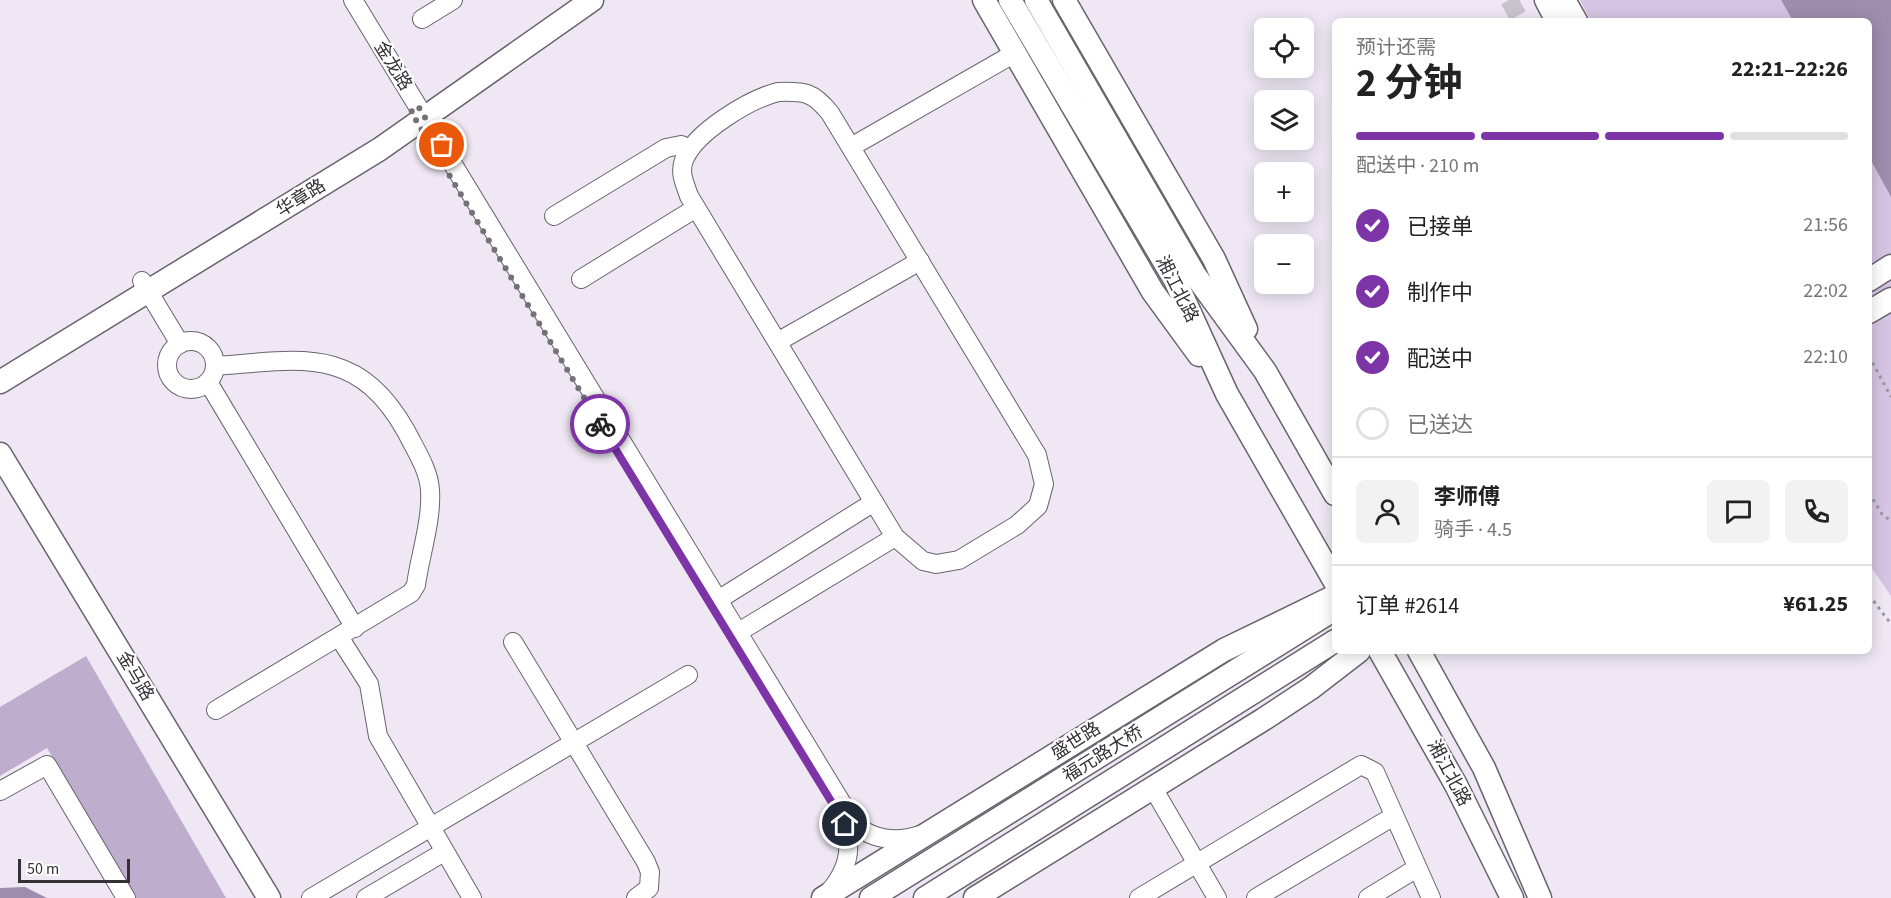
<!DOCTYPE html>
<html lang="zh">
<meta charset="utf-8">
<style>
:root{--surface:#fff;--page:#f2f2f2;--text:#222;--muted:#767676;--line:#e0e0e0;--accent:#7c34a7}
body{margin:0;font-family:"Source Sans 3","Noto Sans SC",sans-serif;background:var(--page);color:var(--text);height:100vh;display:flex;flex-direction:column;font-size:22px;white-space:nowrap}
*{box-sizing:border-box;margin:0}
p{font-size:20px;color:var(--muted)}
.icon{flex:none;width:33px;height:33px;fill:none;stroke:currentColor;stroke-width:2;stroke-linecap:round;stroke-linejoin:round}
.map{position:relative;flex:1;overflow:hidden}
.side{position:absolute;left:1332px;top:18px;width:540px;height:636px;display:flex;flex-direction:column;background:var(--surface);border-radius:9px;box-shadow:0 3px 15px #0003}
.side>*{flex:none}
.controls{position:absolute;left:1254px;top:18px;display:grid;gap:12px}
.controls a{display:grid;place-items:center;width:60px;height:60px;border-radius:9px;background:var(--surface);box-shadow:0 3px 15px #0003;font-size:30px}
.scale{position:absolute;left:18px;bottom:15px;width:112px;box-sizing:border-box;padding-left:6px;border:3px solid #333136;border-top:0;font-size:16px;line-height:21px;white-space:nowrap;color:#333136;-webkit-text-stroke:4px #fff;paint-order:stroke}
.pin{position:absolute;display:grid;place-items:center;width:51px;height:51px;color:#fff;margin:-26px;border:3px solid #fff;border-radius:50%;box-shadow:0 2px 6px #0007}
.courier{position:absolute;display:grid;place-items:center;width:60px;height:60px;margin:-30px;border:4px solid #7c34a7;border-radius:50%;background:#fff;color:#222;box-shadow:0 2px 8px #0007}
.headline em{font-style:normal;font-weight:700}
.headline div{display:flex;flex-direction:column-reverse}
.headline{display:flex;align-items:center;justify-content:space-between;height:102px;padding:0 24px}
h1{font-size:39px;font-weight:700;line-height:45px}
.bar{display:grid;grid-template-columns:repeat(4,1fr);gap:9px 6px;align-content:center;height:72px;padding:0 24px}
.bar i{height:8px;border-radius:4px;background:var(--line)}
.bar .selected{background:var(--accent)}
.bar p{grid-column:span 4}
.line{display:flex;align-items:center;gap:15px;padding:0 24px;border-top:2px solid var(--line)}
.line div{flex:1}
.round{display:grid;place-items:center;flex:none;width:63px;height:63px;border-radius:9px;background:var(--page)}
ol{padding:0 24px;list-style:none}
li{display:flex;align-items:center;gap:18px;height:66px}
li p{margin-inline-start:auto}
li .icon{padding:6px;border-radius:50%;background:var(--accent);color:#fff;stroke-width:4}
li:last-child{color:var(--muted)}
li i{width:33px;height:33px;border:3px solid var(--line);border-radius:50%}
.map>svg:first-child{display:block}
.green{fill:#d5c4e3}
.forest{fill:#bfadce}
.water{fill:#9e8dad}
.lines{fill:none;stroke-linecap:round;stroke-linejoin:round}
.minor-tunnel{stroke:#c9c3ce;stroke-width:18;stroke-dasharray:18 9;stroke-linecap:butt}
.minor-casing{stroke:#69636e;stroke-width:20}
.major-casing{stroke:#69636e;stroke-width:25}
.path{stroke:#9c98a1;stroke-width:3;stroke-dasharray:3 4.5;stroke-linecap:butt}
.minor{stroke:#fff;stroke-width:18}
.major{stroke:#fff;stroke-width:22}
.done{stroke:#757178;stroke-width:6;stroke-dasharray:0 10.8}
.route{stroke:#7c34a7;stroke-width:8}
.labels{text-anchor:middle;dominant-baseline:central;stroke-width:4.5;stroke-linejoin:round;paint-order:stroke}
.street-label{font-size:18px;fill:#333136;stroke:#fff}
</style>
<div class="map">
<svg width="1891" height="898" viewBox="0 0 1891 898">
<rect width="100%" height="100%" fill="#efe8f4"/>
<g class="green">
<path d="M 1580,0 L 1781,0 L 1793,21 L 1591,21 Z"/>
<path d="M 1869,157 L 1891,197 L 1891,596 L 1869,564 Z"/>
</g>
<path class="forest" d="M 86,656 L 226,898 L 136,898 L 47,748 L 0,776 L 0,707 Z"/>
<g class="water">
<path d="M 1781,0 L 1891,0 L 1891,197 L 1869,157 L 1869,21 L 1793,21 Z"/>
<path d="M 25,887 L 47,898 L 0,898 L 0,888 Z"/>
</g>
<g class="lines">
<path class="minor-tunnel" d="M 1509,0 L 1521,21"/>
<defs>
<g id="minor">
<path d="M 353,0 L 852,820 C 868,840 896,843 920,835"/>
<path d="M 422,19 L 453,0"/>
<path d="M 778,92 C 805,91 813,92 830,113 L 1037,455 L 1044,484 L 1038,506 L 1017,525 L 959,560 L 936,564 L 923,561 L 895,537 L 689,196 C 685,184 679,173 684,160 C 695,132 750,99 778,92 Z"/>
<path d="M 851,147 L 1015,53"/>
<path d="M 554,216 L 666,148 L 681,145 L 690,149"/>
<path d="M 581,279 L 696,208"/>
<path d="M 142,281 L 180,344"/>
<path d="M 779,341 L 920,261"/>
<circle cx="191" cy="365" r="24"/>
<path d="M 215,366 C 300,360 357,344 406,431 C 415,449 429,470 430,490 C 432,521 420,555 416,585 L 411,593 L 216,710"/>
<path d="M 208,382 L 355,628"/>
<path d="M 718,600 L 874,502"/>
<path d="M 737,633 L 895,537"/>
<path d="M 339,637 L 369,684 L 378,736 L 472,898"/>
<path d="M 513,642 L 646,862 L 650,872 L 649,888 L 636,898"/>
<path d="M 1153,788 L 1217,898"/>
<path d="M 0,791 L 47,765 L 126,898"/>
<path d="M 829,892 C 850,868 855,841 838,814"/>
<path d="M 311,898 L 688,675"/>
<path d="M 366,898 L 444,852"/>
<path d="M 1139,898 L 1361,765 L 1375,772 L 1431,898"/>
<path d="M 1256,898 L 1394,816"/>
<path d="M 1368,898 L 1417,868"/>
</g>
<g id="major">
<path d="M 984,0 L 1153,292 L 1199,355"/>
<path d="M 1010,0 L 1175,280 L 1227,394 L 1335,582"/>
<path d="M 1036,0 L 1195,275 L 1265,371 L 1335,494"/>
<path d="M 1064,0 L 1214,259 L 1246,329"/>
<path d="M 1546,0 L 1557,21"/>
<path d="M 1564,0 L 1576,21"/>
<path d="M 1869,280 L 1891,266"/>
<path d="M 1869,312 L 1891,299"/>
<path d="M 0,382 L 380,149 L 592,0"/>
<path d="M 0,454 L 269,898"/>
<path d="M 1380,651 L 1456,785 L 1512,898"/>
<path d="M 1419,651 L 1484,768 L 1540,898"/>
<path d="M 823,898 L 1224,650 L 1335,596"/>
<path d="M 871,898 L 1335,609"/>
<path d="M 925,898 L 1335,641"/>
<path d="M 975,898 L 1264,719 L 1311,688 L 1359,651"/>
</g>
</defs>
<use href="#minor" class="minor-casing"/>
<use href="#major" class="major-casing"/>
<g class="path">
<path d="M 1869,356 L 1891,397"/>
<path d="M 1869,493 L 1882,514 L 1891,521"/>
<path d="M 1869,595 L 1891,624"/>
</g>
<use href="#minor" class="minor"/>
<use href="#major" class="major"/>
</g>
<g class="lines">
<path class="done" d="M 442,145 L 418,106 L 411,112 L 600,424"/>
<path class="route" d="M 600,424 L 845,824"/>
</g>
<g class="labels">
<g class="street-label">
<text transform="translate(393 66) rotate(58)">金龙路</text>
<text transform="translate(301 198) rotate(-32)">华章路</text>
<text transform="translate(1177 289) rotate(63)">湘江北路</text>
<text transform="translate(135 676) rotate(59)">金马路</text>
<text transform="translate(1076 741) rotate(-32)">盛世路</text>
<text transform="translate(1103 754) rotate(-32)">福元路大桥</text>
<text transform="translate(1449 773) rotate(62)">湘江北路</text>
</g>
</g>
</svg>
<div class="controls">
<a><svg class="icon" aria-label="locate" viewBox="0 0 24 24"><circle cx="12" cy="12" r="6"/><path d="M12 2v4M12 18v4M2 12h4M18 12h4"/></svg></a>
<a><svg class="icon" aria-label="layers" viewBox="0 0 24 24"><path d="M12 4l9 5-9 5-9-5zM3 14l9 5 9-5"/></svg></a>
<a>+</a>
<a>−</a>
</div>
<div class="scale">50 m</div>
<div class="pin" style="left:442px;top:145px;background:#ea580c"><svg class="icon" aria-label="bag" viewBox="0 0 24 24"><path d="M5 8h14l-1 12H6zM9 8a3 3 0 0 1 6 0"/></svg></div>
<div class="pin" style="left:845px;top:824px;background:#1f2937"><svg class="icon" aria-label="home" viewBox="0 0 24 24"><path d="M3 11l9-7 9 7M6 9v11h12V9"/></svg></div>
<div class="courier" style="left:600px;top:424px"><svg class="icon" aria-label="bike" viewBox="0 0 24 24"><circle cx="6" cy="16" r="4"/><circle cx="18" cy="16" r="4"/><path d="M6 16l4-8h5l3 8M10 8l3 8H6M13 5h3"/></svg></div>
<section class="side">
<div class="headline"><div><h1>2 分钟</h1><p>预计还需</p></div><em>22:21–22:26</em></div>
<div class="bar"><i class="selected"></i><i class="selected"></i><i class="selected"></i><i></i><p>配送中 · 210 m</p></div>
<ol>
<li><svg class="icon" aria-label="check" viewBox="0 0 24 24"><path d="M5 12l5 5 9-10"/></svg>已接单<p>21:56</p></li>
<li><svg class="icon" aria-label="check" viewBox="0 0 24 24"><path d="M5 12l5 5 9-10"/></svg>制作中<p>22:02</p></li>
<li><svg class="icon" aria-label="check" viewBox="0 0 24 24"><path d="M5 12l5 5 9-10"/></svg>配送中<p>22:10</p></li>
<li><i></i>已送达</li>
</ol>
<div class="line" style="height:108px"><a class="round"><svg class="icon" aria-label="person" viewBox="0 0 24 24"><circle cx="12" cy="8" r="4"/><path d="M4 21q1-7 8-7t8 7"/></svg></a><div><b>李师傅</b><p>骑手 · 4.5</p></div><a class="round"><svg class="icon" aria-label="chat" viewBox="0 0 24 24"><path d="M4 5h16v11H9l-5 4z"/></svg></a><a class="round"><svg class="icon" aria-label="phone" viewBox="0 0 24 24"><path d="M5 4h4l2 5-3 2q2 4 5 5l2-3 5 2v4C11 20 4 13 5 4z"/></svg></a></div>
<div class="line" style="height:78px"><div>订单 #2614</div><b>¥61.25</b></div>
</section>
</div>
